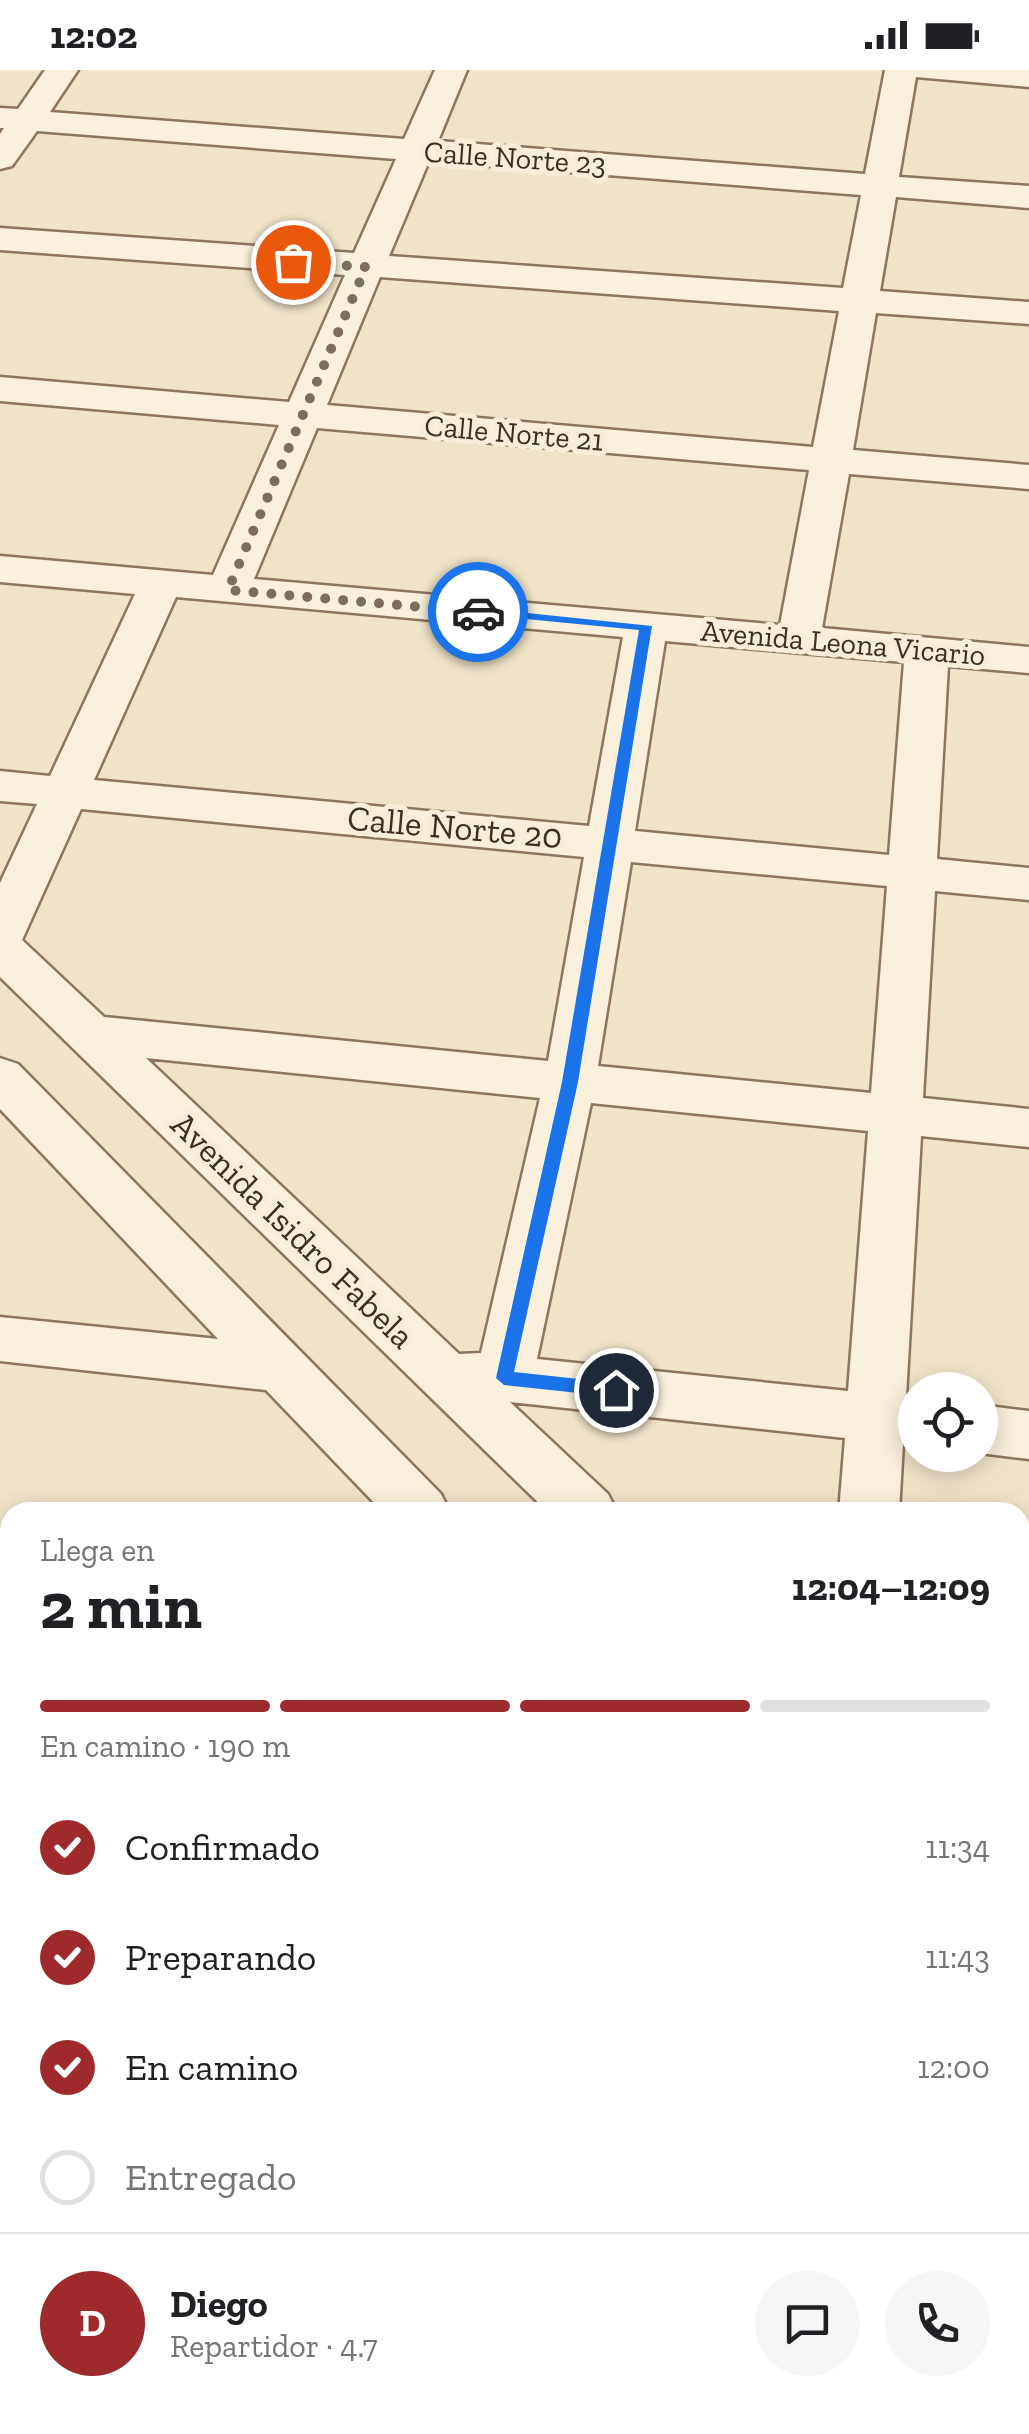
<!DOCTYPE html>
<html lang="es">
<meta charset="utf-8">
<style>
:root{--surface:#fff;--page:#f6f6f6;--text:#202124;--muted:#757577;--line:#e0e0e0;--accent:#9e2a2b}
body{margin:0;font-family:"Zilla Slab",serif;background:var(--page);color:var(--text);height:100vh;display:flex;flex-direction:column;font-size:38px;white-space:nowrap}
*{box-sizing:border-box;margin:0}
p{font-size:32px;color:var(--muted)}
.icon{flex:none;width:55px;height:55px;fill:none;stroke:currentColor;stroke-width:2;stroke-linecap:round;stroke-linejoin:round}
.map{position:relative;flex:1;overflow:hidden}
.sheet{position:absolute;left:0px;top:1432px;width:1030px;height:932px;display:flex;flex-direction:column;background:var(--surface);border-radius:30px 30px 0 0;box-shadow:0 5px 25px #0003}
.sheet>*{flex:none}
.buttons{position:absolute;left:898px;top:1302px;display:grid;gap:20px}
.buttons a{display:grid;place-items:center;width:100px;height:100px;border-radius:50%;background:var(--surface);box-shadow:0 5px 25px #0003;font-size:50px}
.pin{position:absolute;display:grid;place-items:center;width:85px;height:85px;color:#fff;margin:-42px;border:5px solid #fff;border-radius:50%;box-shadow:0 2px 10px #0007}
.courier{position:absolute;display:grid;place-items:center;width:100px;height:100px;margin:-50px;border:8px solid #1a73e8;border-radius:50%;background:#fff;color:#222;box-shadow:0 2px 12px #0007}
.headline em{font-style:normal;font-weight:700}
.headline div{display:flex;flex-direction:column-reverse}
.headline{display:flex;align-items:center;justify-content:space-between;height:170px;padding:0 40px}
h1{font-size:65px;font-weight:700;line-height:75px}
.bar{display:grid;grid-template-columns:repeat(4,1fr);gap:15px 10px;align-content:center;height:120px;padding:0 40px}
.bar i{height:12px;border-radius:8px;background:var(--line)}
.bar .on{background:var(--accent)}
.bar p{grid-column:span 4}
.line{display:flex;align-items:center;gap:25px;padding:0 40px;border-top:2px solid var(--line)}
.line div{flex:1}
.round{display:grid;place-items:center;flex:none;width:105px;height:105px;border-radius:52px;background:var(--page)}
ol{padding:0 40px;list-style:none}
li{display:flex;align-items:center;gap:30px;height:110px}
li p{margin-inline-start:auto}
li .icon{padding:10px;border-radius:50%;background:var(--accent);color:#fff;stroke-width:4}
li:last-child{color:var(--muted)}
li i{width:55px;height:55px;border:5px solid var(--line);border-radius:50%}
.status{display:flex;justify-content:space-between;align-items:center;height:70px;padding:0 50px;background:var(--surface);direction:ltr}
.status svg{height:28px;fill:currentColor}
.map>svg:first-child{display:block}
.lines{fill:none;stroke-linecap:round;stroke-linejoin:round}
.minor-casing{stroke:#8d765c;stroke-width:5}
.minor{fill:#faf1dc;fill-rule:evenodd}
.route{fill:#1a73e8}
.done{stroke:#7c6e5b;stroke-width:10;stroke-dasharray:0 18}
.labels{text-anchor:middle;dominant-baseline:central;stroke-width:10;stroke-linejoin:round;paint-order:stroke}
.far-street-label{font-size:30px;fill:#3d2e20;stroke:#f7eed8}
.street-label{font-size:35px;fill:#3d2e20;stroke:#f7eed8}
</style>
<div class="status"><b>12:02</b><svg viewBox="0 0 49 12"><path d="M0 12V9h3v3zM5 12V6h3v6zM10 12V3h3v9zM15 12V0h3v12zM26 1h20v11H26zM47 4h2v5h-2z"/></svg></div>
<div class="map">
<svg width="1029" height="2364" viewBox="0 0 1029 2364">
<rect width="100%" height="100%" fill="#f0e4c8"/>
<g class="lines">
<defs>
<g id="minor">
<path d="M 45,0 L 78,0 L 50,42 L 404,69 L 435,0 L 467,0 L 438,71 L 865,104 L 885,0 L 1029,0 L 1029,17 L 916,7 L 899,107 L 1029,116 L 1029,138 L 896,127 L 880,221 L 1029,232 L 1029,254 L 876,243 L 853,380 L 1029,395 L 1029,419 L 849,404 L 822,558 L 1029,577 L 1029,603 L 948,596 L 937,789 L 1029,798 L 1029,830 L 935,821 L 923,1028 L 1029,1039 L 1029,1077 L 921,1066 L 906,1327 L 915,1328 L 915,1376 L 903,1374 L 899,1442 L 839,1442 L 845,1368 L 510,1332 L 608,1424 L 617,1442 L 548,1442 L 0,907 L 0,813 L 37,734 L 0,731 L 0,701 L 50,706 L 135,524 L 0,512 L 0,486 L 213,505 L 279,355 L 0,331 L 0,307 L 289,332 L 345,205 L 0,180 L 0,158 L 354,183 L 396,89 L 37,61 L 12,96 L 0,99 L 0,64 L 4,58 L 0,58 L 0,38 L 18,39 ZM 429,91 L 861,125 L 843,218 L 389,186 ZM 380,207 L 839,241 L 813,377 L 327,335 ZM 317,358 L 809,400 L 780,555 L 254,509 ZM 176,527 L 623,567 L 589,756 L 94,710 ZM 665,571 L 904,592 L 889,785 L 635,761 ZM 81,739 L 584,787 L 548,991 L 104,947 L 22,870 ZM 631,792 L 887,816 L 871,1023 L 598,996 ZM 146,988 L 540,1028 L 481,1283 L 459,1284 ZM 591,1033 L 868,1061 L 848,1321 L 537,1289 Z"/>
<path d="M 0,988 L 18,994 L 441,1424 L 450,1442 L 383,1442 L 266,1320 L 0,1291 L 0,1247 L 218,1269 L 0,1039 Z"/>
<path d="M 980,1335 L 1029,1341 L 1029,1389 L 980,1383 Z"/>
<path d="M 0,1635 L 10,1636 L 10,1694 L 0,1693 Z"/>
<path d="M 1020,1745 L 1029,1746 L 1029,1806 L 1020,1805 Z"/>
<path d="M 1020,1829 L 1029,1833 L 1029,1902 L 1020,1899 Z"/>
<path d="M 1020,2020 L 1029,2023 L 1029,2101 L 1020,2097 Z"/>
<path d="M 0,2080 L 10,2082 L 10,2154 L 0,2152 Z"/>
<path d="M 1020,2241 L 1029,2242 L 1029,2318 L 1020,2317 Z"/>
<path d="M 232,2355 L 308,2355 L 307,2364 L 229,2364 Z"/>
</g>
</defs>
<use href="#minor" class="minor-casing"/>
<use href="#minor" class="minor"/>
</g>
<path class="route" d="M 478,538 L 652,556 L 578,1012 L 514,1302 L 616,1313 L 624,1320 L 616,1327 L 504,1315 L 496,1308 L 562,1012 L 639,560 L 474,544 Z"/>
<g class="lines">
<path class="done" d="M 293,192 L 366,197 L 228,520 L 478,542"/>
</g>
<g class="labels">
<g class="far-street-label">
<text transform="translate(515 88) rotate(4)">Calle Norte 23</text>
<text transform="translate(514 363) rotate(5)">Calle Norte 21</text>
<text transform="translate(843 573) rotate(5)">Avenida Leona Vicario</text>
</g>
<g class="street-label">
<text transform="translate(455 757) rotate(5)">Calle Norte 20</text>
<text transform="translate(293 1160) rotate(44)">Avenida Isidro Fabela</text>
</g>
</g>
</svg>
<div class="buttons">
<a><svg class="icon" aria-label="locate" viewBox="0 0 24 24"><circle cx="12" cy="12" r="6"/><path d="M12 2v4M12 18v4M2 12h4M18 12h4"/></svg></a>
</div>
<div class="pin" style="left:293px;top:192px;background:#ea580c"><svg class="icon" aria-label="bag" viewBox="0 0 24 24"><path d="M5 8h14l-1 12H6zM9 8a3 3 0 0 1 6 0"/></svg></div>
<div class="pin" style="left:616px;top:1320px;background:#1f2937"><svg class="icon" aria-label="home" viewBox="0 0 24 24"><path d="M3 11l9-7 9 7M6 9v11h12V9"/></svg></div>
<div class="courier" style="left:478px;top:542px"><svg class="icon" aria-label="car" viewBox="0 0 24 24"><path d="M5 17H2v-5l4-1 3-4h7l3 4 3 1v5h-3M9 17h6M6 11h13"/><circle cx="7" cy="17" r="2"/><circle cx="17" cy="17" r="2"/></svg></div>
<section class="sheet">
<div class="headline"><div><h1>2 min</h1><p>Llega en</p></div><em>12:04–12:09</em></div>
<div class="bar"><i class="on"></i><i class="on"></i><i class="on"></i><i></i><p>En camino · 190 m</p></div>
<ol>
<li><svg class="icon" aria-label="check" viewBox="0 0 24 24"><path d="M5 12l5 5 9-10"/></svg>Confirmado<p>11:34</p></li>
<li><svg class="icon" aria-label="check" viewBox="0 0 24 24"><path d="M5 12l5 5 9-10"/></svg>Preparando<p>11:43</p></li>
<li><svg class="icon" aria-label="check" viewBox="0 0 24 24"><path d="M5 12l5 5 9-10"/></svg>En camino<p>12:00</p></li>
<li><i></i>Entregado</li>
</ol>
<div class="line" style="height:180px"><b class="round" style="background:var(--accent);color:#fff">D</b><div><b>Diego</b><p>Repartidor · 4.7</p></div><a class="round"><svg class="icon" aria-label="chat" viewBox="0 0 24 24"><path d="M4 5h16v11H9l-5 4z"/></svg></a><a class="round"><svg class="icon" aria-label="phone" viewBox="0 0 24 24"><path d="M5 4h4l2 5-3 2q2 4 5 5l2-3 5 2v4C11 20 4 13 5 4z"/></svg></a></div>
</section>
</div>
